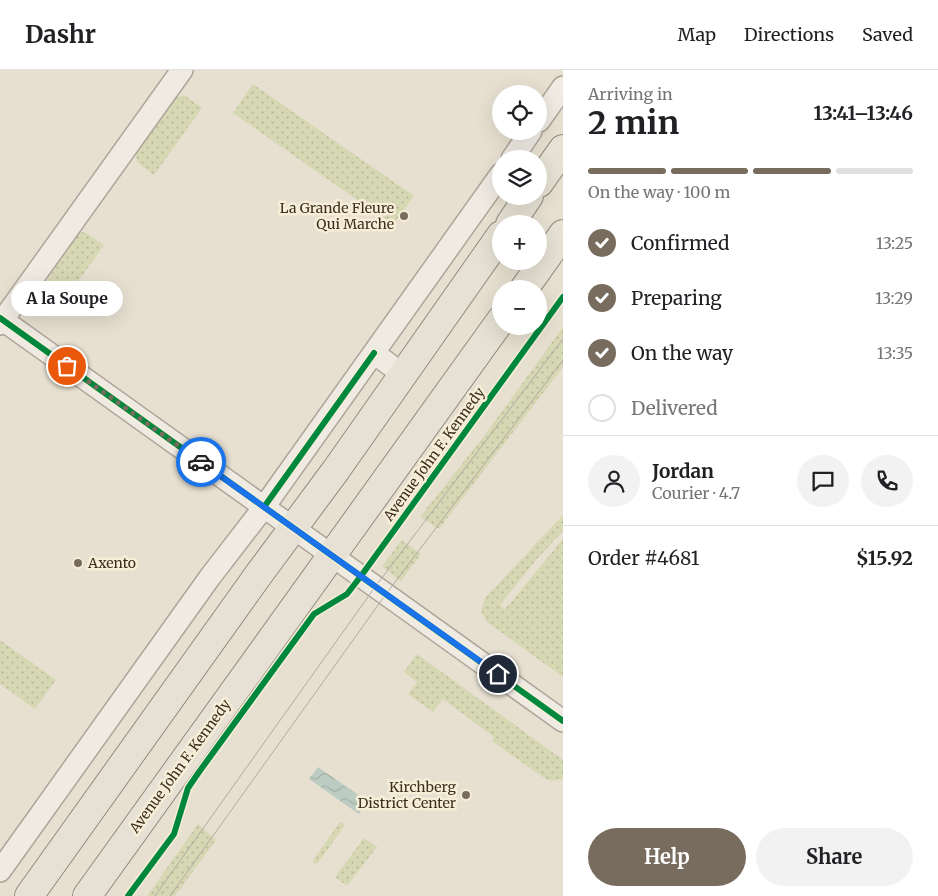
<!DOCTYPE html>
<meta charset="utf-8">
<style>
:root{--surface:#fff;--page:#f2f2f2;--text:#202124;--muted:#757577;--line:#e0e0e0;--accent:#786c5e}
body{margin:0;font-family:Merriweather,serif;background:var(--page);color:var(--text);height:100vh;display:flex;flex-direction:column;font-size:19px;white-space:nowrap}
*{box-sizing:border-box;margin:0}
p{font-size:16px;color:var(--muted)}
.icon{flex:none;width:28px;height:28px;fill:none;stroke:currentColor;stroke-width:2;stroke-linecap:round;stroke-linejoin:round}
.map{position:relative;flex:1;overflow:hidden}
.side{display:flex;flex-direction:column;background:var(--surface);width:375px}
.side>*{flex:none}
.tools{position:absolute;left:492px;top:15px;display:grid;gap:10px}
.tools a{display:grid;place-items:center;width:55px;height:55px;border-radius:50%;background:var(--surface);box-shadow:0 5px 20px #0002;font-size:25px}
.pin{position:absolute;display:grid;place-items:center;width:42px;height:42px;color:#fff;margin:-21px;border:2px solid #fff;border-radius:50%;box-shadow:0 1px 5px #0007}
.courier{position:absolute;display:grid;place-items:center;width:50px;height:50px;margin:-25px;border:4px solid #1a73e8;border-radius:50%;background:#fff;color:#222;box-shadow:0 1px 6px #0007}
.bubble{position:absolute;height:35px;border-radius:18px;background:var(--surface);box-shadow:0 5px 20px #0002;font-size:16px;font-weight:700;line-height:35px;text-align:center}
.overview em{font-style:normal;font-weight:700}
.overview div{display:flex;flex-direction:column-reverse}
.overview{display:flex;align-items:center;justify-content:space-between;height:85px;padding:0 25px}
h1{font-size:32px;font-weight:700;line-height:38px}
.bar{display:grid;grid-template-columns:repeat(4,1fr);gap:8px 5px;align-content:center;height:60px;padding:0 25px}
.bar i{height:6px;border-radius:4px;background:var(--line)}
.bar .current{background:var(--accent)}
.bar p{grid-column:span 4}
.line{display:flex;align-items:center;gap:12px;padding:0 25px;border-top:1px solid var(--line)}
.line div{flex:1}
.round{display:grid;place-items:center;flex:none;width:52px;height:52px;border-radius:26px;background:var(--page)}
ol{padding:0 25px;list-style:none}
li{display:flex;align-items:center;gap:15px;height:55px}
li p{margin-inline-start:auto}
li .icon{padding:5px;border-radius:50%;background:var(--accent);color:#fff;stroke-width:4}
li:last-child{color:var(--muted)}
li i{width:28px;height:28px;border:2px solid var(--line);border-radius:50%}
.button{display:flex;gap:10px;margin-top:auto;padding:10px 25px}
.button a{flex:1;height:58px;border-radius:30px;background:var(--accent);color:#fff;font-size:20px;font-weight:700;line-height:58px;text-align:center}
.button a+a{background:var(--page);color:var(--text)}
header{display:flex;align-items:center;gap:30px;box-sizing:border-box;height:70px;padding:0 25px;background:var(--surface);border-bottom:1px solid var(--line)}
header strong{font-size:24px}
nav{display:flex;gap:28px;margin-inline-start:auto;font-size:18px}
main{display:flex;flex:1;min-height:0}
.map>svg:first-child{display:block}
.grass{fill:url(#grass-dots)}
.water{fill:url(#water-waves)}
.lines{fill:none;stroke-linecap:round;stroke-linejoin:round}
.minor-casing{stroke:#ada599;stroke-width:24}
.primary-casing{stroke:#928b80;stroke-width:30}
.minor{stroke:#efebe3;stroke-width:21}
.primary{stroke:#e6e1d4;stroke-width:28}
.tram{stroke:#afaaa2;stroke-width:1}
.cycleway-casing{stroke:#f7eed8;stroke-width:9}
.cycleway{stroke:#00873e;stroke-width:6}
.done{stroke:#786c5e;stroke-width:5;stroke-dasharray:0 9}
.route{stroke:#1a73e8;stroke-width:6}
.poi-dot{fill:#786c5e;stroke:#f7eed8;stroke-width:2}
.labels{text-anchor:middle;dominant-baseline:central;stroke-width:5;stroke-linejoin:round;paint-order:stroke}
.poi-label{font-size:14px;fill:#3d2e20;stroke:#f7eed8;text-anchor:end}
.street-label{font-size:14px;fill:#3d2e20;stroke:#f7eed8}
</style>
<header>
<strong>Dashr</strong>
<nav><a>Map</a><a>Directions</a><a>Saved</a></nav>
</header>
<main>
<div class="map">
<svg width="563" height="826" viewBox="0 0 563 826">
<defs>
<pattern id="grass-dots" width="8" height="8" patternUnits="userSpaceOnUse" patternTransform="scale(1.25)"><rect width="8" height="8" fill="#d6d7b3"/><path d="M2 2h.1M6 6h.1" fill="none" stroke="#b9b99a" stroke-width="1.8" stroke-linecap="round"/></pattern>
<pattern id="water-waves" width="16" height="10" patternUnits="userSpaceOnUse" patternTransform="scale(1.25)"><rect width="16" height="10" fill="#bcccc2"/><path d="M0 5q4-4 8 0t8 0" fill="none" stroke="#a2b0a6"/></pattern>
</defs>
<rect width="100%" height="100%" fill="#e7e0d1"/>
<g class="grass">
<path d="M 253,14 L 414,126 L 393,155 L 233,43 Z"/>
<path d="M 184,25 L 202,38 L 154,105 L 137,92 L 136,84 L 176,28 Z"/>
<path d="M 82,162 L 86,163 L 104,175 L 59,238 L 42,226 L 40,221 L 75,168 Z"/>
<path d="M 563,257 L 563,297 L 439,459 L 420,447 L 484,366 Z"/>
<path d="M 563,445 L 563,461 L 536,490 L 500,535 L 505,539 L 563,469 L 563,607 L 487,552 L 481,541 L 485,528 Z"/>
<path d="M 402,470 L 421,484 L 401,511 L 382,496 Z"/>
<path d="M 0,570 L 56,610 L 35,639 L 0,614 Z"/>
<path d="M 417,584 L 563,690 L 563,709 L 550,711 L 541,706 L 492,671 L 494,667 L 443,629 L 433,642 L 408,624 L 417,612 L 404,602 Z"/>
<path d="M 340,752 L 345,755 L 318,793 L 314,794 L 313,790 Z"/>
<path d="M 198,754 L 216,770 L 175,826 L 147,826 Z"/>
<path d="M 364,768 L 377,777 L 347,816 L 335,807 Z"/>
</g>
<path class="water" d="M 318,697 L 367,731 L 359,744 L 309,709 Z"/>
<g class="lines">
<defs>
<g id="minor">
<path d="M 539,51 L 563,17"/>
<path d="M 512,89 L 531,61"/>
<path d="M 0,248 L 563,651"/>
<path d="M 0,254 L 182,0"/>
<path d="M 374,283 L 402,304"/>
<path d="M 0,801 L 210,507 L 264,437 L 501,104"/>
</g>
<g id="primary">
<path d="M 539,113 L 563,79"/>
<path d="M 510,154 L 529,126"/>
<path d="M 524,219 L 563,164"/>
<path d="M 29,826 L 259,504 L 336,400 L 501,165"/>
<path d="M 87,826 L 501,250"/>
</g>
</defs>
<use href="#minor" class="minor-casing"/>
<use href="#primary" class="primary-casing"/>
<use href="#minor" class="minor"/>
<use href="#primary" class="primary"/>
<g class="tram">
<path d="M 155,826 L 375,517 L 563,269"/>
<path d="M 170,826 L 386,524 L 563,290"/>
</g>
<defs>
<g id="cycleway">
<path d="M 0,248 L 563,651"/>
<path d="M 264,437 L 374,283"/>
<path d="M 128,826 L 174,764 L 188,718 L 199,702 L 314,544 L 347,524 L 361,506 L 563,227"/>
</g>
</defs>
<use href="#cycleway" class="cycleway-casing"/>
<use href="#cycleway" class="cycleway"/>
</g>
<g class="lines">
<path class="done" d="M 67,296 L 201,392"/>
<path class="route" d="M 201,392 L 498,604"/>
</g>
<g class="poi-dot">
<circle cx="404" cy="146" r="5"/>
<circle cx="78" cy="493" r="5"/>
<circle cx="466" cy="725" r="5"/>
</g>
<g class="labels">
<g class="poi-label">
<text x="394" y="138">La Grande Fleure<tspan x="394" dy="16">Qui Marche</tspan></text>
<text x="88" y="493" text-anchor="start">Axento</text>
<text x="456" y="717">Kirchberg<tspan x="456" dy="16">District Center</tspan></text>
</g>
<g class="street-label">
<text transform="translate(434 384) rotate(-54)">Avenue John F. Kennedy</text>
<text transform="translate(180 696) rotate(-54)">Avenue John F. Kennedy</text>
</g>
</g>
</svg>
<div class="tools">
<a><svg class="icon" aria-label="locate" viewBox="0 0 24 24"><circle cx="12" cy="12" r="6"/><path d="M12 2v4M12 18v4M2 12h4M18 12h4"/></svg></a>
<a><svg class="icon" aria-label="layers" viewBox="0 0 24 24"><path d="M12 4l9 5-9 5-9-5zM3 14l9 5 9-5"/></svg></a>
<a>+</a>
<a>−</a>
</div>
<div class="pin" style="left:67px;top:296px;background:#ea580c"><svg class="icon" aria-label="bag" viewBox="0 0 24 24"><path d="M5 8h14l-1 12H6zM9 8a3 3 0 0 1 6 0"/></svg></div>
<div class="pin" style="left:498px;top:604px;background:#1f2937"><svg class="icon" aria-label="home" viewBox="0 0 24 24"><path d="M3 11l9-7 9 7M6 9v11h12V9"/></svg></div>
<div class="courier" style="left:201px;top:392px"><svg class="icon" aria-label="car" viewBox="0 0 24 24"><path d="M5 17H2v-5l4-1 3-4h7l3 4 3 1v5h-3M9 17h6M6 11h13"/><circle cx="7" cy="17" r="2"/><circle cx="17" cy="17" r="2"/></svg></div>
<div class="bubble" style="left:11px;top:211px;width:112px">A la Soupe</div>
</div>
<section class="side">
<div class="overview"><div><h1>2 min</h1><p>Arriving in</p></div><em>13:41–13:46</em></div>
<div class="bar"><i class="current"></i><i class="current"></i><i class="current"></i><i></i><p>On the way · 100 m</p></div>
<ol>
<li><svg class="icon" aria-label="check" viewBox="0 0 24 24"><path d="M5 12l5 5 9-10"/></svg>Confirmed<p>13:25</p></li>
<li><svg class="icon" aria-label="check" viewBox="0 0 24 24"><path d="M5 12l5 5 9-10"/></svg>Preparing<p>13:29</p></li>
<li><svg class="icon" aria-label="check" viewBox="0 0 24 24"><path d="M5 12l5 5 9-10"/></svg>On the way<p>13:35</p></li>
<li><i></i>Delivered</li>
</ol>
<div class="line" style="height:90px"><a class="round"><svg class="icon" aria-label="person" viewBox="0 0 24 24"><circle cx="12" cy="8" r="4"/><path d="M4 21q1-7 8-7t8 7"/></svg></a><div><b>Jordan</b><p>Courier · 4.7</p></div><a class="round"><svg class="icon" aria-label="chat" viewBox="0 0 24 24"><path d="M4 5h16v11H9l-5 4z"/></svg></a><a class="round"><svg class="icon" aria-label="phone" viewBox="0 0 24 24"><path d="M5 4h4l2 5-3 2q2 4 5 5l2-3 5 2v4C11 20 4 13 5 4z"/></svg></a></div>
<div class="line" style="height:65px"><div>Order #4681</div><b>$15.92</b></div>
<div class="button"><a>Help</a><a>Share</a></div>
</section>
</main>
